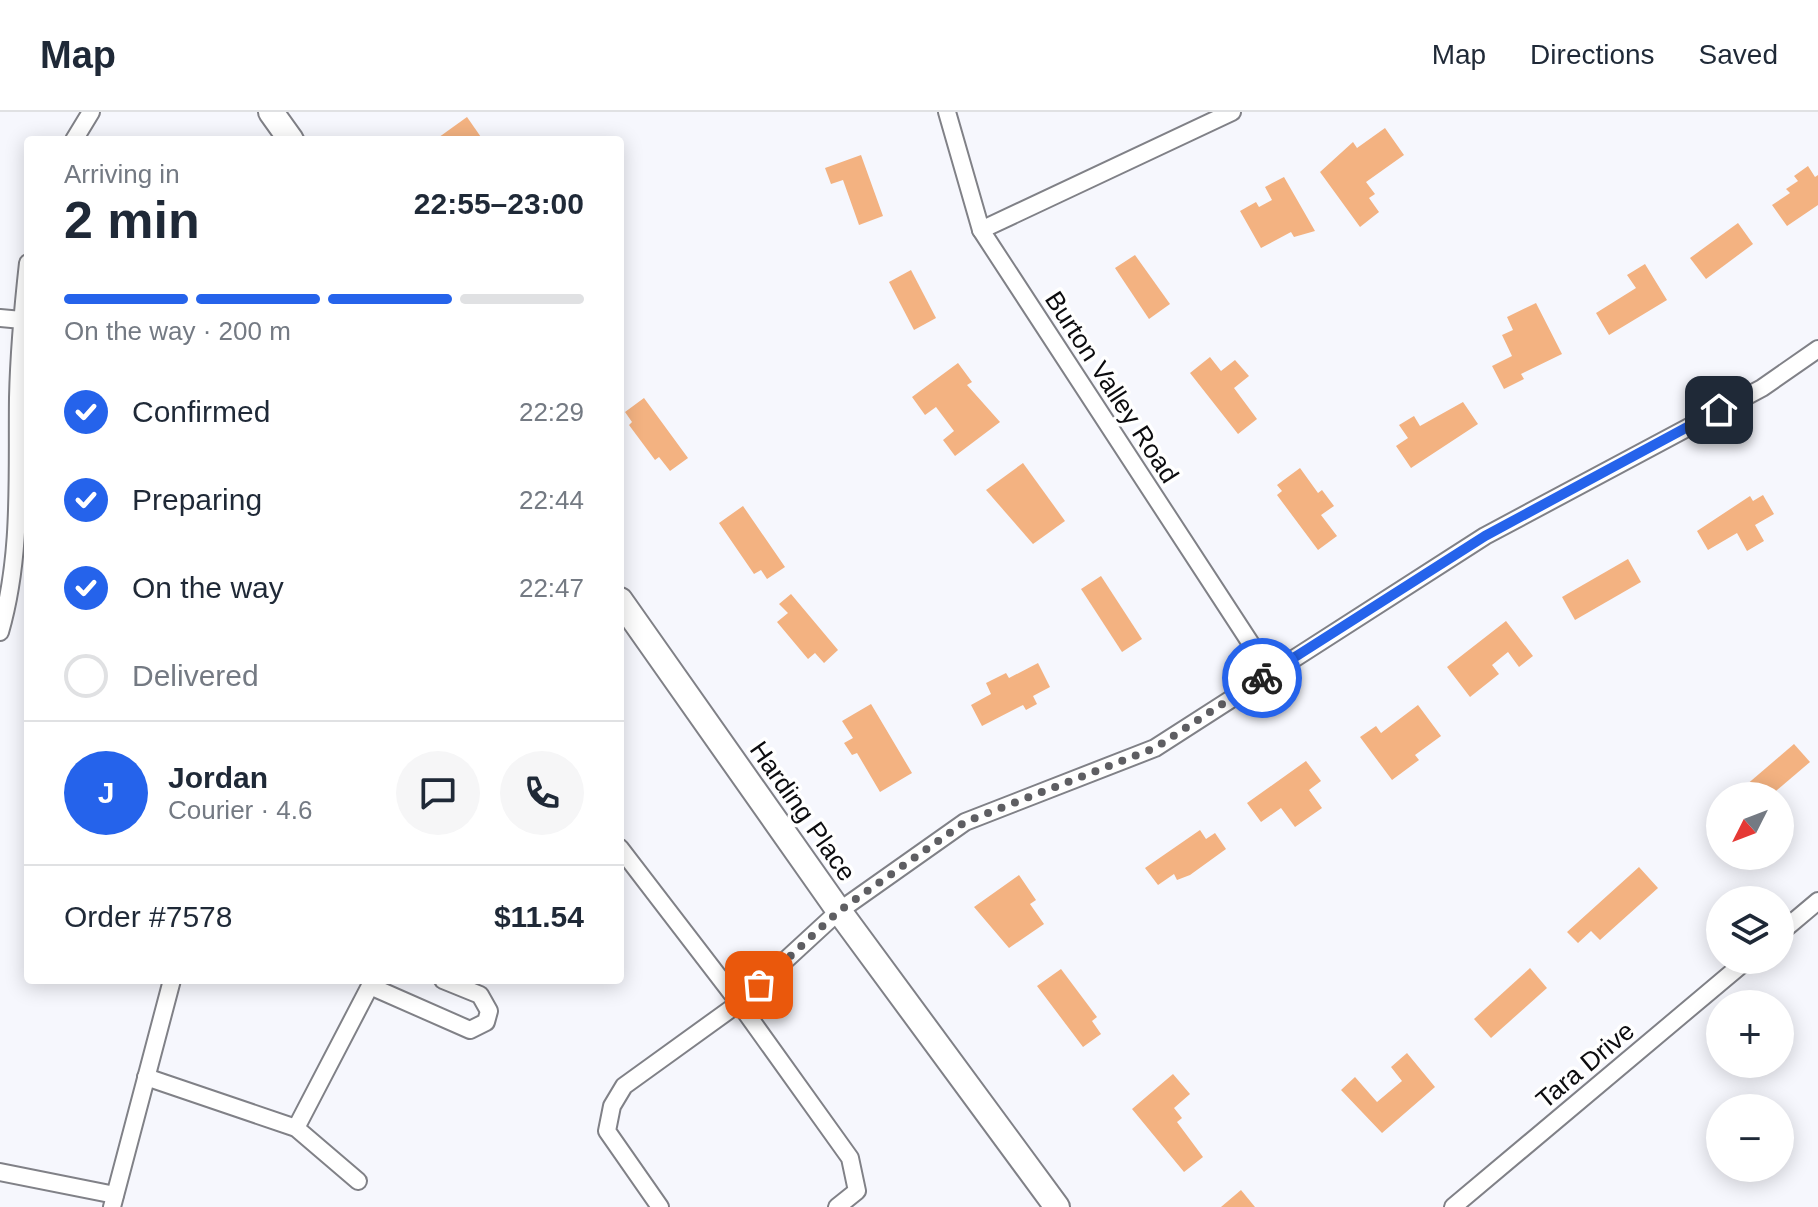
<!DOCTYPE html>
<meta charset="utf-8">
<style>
:root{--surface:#fff;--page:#f6f6f7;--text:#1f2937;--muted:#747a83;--line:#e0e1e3;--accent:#2563eb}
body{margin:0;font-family:Helvetica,sans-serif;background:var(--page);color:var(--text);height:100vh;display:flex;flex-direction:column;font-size:30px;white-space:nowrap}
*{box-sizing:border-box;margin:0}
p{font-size:26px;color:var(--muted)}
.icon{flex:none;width:44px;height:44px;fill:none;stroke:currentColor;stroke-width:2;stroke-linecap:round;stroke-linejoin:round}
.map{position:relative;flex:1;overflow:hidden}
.side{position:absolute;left:24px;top:24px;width:600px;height:848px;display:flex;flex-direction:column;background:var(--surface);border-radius:8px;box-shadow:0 4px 20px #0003}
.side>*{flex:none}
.needle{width:52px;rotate:228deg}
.buttons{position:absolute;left:1706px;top:670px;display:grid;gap:16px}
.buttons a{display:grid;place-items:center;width:88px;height:88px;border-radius:50%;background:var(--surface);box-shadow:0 4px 20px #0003;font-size:40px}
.pin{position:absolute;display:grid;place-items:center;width:68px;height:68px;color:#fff;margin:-34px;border-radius:16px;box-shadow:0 4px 12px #0006}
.courier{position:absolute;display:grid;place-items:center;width:80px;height:80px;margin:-40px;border:6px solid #2563eb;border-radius:50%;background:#fff;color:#222;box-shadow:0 2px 10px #0007}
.headline em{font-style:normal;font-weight:700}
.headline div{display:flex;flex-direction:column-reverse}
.headline{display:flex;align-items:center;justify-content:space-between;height:136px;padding:0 40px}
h1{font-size:52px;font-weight:700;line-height:60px}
.bar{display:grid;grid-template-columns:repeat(4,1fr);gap:12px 8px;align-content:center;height:96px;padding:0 40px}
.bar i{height:10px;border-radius:6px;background:var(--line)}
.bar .active{background:var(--accent)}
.bar p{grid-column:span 4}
.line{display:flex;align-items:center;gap:20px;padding:0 40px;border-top:2px solid var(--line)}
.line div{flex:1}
.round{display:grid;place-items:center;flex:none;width:84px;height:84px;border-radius:42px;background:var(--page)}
ol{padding:0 40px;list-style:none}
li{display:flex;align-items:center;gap:24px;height:88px}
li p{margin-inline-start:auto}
li .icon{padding:8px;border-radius:50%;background:var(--accent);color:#fff;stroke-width:4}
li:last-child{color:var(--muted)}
li i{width:44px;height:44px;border:4px solid var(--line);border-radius:50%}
header{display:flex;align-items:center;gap:48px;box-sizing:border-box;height:112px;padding:0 40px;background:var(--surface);border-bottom:2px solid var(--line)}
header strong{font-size:38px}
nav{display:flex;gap:44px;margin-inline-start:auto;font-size:28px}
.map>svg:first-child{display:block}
.building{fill:#f3b281}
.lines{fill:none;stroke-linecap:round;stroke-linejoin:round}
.minor-casing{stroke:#808187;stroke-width:20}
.secondary-casing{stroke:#808187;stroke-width:28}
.minor{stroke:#fff;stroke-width:16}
.secondary{stroke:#fff;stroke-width:24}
.done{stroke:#5e5e62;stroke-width:8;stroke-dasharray:0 14.4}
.route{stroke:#2563eb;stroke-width:10}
.labels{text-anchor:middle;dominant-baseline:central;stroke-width:7;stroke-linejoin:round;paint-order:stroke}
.street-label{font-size:26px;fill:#0c0c0f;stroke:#fff}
</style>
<header>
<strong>Map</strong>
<nav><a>Map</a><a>Directions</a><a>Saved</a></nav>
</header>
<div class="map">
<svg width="1818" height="1095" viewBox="0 0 1818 1095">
<rect width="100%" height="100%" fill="#f6f7fd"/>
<g class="building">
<path d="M 467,5 L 483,28 L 435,28 Z"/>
<path d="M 1385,16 L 1404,43 L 1366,70 L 1375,82 L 1369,86 L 1379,100 L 1360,115 L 1320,60 L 1353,30 L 1357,36 Z"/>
<path d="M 861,43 L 883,104 L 859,113 L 843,68 L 831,72 L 825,56 Z"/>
<path d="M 1808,54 L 1815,65 L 1818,63 L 1818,93 L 1787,114 L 1772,93 L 1790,81 L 1786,77 L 1798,69 L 1794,64 Z"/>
<path d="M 1284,65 L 1315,119 L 1294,125 L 1291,120 L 1261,136 L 1240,99 L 1256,90 L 1259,95 L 1272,88 L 1265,75 Z"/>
<path d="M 1738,111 L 1753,132 L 1706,167 L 1690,146 Z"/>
<path d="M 1135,143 L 1170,192 L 1149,207 L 1115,156 Z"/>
<path d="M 1645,152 L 1667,188 L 1609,223 L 1596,201 L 1636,176 L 1627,163 Z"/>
<path d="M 911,158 L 936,206 L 914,218 L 889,170 Z"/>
<path d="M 1536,191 L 1562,242 L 1521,262 L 1524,267 L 1504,277 L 1492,254 L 1512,244 L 1502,223 L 1513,218 L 1507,205 Z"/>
<path d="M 1210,245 L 1221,259 L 1235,248 L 1249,264 L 1234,276 L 1257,307 L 1238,322 L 1190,261 Z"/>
<path d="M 958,251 L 972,270 L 967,273 L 1000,310 L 955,344 L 943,328 L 954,319 L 936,295 L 925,303 L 912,285 Z"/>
<path d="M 644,286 L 688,346 L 670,359 L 659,345 L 655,348 L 629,313 L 632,310 L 625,300 Z"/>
<path d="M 1463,290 L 1478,312 L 1411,356 L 1396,334 L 1408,326 L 1399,313 L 1414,304 L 1420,314 Z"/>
<path d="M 1023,351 L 1065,409 L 1033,432 L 986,378 Z"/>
<path d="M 1300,356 L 1318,381 L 1322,378 L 1334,394 L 1321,403 L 1337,424 L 1318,438 L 1277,383 L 1282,379 L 1277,373 Z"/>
<path d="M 1763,383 L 1774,402 L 1755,413 L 1764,429 L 1747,439 L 1737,421 L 1708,438 L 1697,419 L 1750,384 L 1753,389 Z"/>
<path d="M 743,394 L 785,455 L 767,467 L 761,458 L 754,462 L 719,411 Z"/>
<path d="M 1628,447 L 1641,470 L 1575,508 L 1562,485 Z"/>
<path d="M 1101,464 L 1142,527 L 1122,540 L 1081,477 Z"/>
<path d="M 791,482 L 838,538 L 824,551 L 815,541 L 808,547 L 777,510 L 788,501 L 779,492 Z"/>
<path d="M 1506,509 L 1533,544 L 1519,555 L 1508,540 L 1492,553 L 1499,562 L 1470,585 L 1447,555 Z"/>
<path d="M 1038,551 L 1050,575 L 1033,584 L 1037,592 L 1026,598 L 1023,593 L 982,614 L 971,593 L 991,582 L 986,571 L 1006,561 L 1009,566 Z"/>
<path d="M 871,592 L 912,661 L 880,680 L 857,641 L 852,643 L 844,631 L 853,626 L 842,609 Z"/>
<path d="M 1418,593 L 1441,624 L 1415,643 L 1419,648 L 1392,668 L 1360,625 L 1376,614 L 1381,621 Z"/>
<path d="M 1794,632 L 1810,650 L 1770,684 L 1741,684 L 1738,680 Z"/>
<path d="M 1306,649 L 1321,669 L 1309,678 L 1322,696 L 1295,715 L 1281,696 L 1261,710 L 1247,691 Z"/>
<path d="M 1200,718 L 1206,727 L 1215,721 L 1226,737 L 1190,763 L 1177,768 L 1174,762 L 1158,773 L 1145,756 Z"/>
<path d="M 1639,755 L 1658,776 L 1600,828 L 1591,819 L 1578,831 L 1567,820 Z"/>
<path d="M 1019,763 L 1036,788 L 1030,792 L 1044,812 L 1009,836 L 974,795 Z"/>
<path d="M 1530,856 L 1547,876 L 1491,926 L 1474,907 Z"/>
<path d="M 1061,857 L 1097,905 L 1092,909 L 1101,922 L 1083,935 L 1037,874 Z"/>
<path d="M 1407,941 L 1435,975 L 1382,1021 L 1341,978 L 1355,965 L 1377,990 L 1402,969 L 1391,955 Z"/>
<path d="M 1173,962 L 1190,982 L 1174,996 L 1182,1006 L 1177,1010 L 1203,1045 L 1184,1060 L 1132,997 Z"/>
<path d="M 1241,1078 L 1255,1095 L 1221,1095 Z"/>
</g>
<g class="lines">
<defs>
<g id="minor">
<path d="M 947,0 L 981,118 L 1270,561"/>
<path d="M 74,28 L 91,0"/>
<path d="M 981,118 L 1232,0"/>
<path d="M 0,206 L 22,208"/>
<path d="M 0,520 C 22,444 17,364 18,286 C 19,241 23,196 28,151"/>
<path d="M 620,736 L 739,891 L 839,799 L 965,710 L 1155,636 L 1485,424 L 1762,276 L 1818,237"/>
<path d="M 1780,821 L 1818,789"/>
<path d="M 370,874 L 470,918 L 486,910 L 489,899 L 480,883 L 443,868"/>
<path d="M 146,965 L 296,1016 L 358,1069"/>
<path d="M 296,1016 L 370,874 L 370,868"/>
<path d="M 0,1060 L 115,1083"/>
<path d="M 112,1095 L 172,868"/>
<path d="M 660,1095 L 607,1019 L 612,994 L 624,974 L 739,891 L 850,1046 L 857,1079 L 837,1095"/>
<path d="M 1453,1095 L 1747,848"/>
</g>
<g id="secondary">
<path d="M 271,0 L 291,28"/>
<path d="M 620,488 L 839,799 L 1057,1095"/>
</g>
</defs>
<use href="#minor" class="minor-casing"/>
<use href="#secondary" class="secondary-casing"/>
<use href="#minor" class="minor"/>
<use href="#secondary" class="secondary"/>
</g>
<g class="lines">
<path class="done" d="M 759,873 L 839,799 L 965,710 L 1155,636 L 1262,566"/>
<path class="route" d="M 1262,566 L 1485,424 L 1719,298"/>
</g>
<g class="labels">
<g class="street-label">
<text transform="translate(1112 275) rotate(57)">Burton Valley Road</text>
<text transform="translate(803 699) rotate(55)">Harding Place</text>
<text transform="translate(1585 953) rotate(-40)">Tara Drive</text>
</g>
</g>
</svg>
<div class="buttons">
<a><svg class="needle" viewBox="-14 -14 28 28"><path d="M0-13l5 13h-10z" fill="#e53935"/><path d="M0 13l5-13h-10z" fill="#747a83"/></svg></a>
<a><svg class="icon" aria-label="layers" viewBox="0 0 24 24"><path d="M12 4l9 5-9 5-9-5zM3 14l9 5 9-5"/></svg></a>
<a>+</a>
<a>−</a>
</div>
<div class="pin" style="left:759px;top:873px;background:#ea580c"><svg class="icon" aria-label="bag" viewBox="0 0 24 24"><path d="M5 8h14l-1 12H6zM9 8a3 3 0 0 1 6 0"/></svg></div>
<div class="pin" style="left:1719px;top:298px;background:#1f2937"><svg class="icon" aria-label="home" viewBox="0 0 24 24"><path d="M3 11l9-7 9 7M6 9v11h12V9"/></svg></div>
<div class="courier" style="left:1262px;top:566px"><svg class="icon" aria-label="bike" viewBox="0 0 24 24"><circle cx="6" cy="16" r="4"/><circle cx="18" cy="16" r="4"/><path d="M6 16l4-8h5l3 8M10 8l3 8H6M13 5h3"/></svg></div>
<section class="side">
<div class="headline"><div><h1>2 min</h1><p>Arriving in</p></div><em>22:55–23:00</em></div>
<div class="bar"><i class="active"></i><i class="active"></i><i class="active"></i><i></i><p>On the way · 200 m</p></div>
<ol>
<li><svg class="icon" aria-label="check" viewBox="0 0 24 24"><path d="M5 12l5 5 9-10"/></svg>Confirmed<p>22:29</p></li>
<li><svg class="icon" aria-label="check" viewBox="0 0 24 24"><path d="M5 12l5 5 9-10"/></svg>Preparing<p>22:44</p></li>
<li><svg class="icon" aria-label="check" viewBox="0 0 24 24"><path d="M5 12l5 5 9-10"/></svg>On the way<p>22:47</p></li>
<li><i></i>Delivered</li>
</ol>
<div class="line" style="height:144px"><b class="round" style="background:var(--accent);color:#fff">J</b><div><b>Jordan</b><p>Courier · 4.6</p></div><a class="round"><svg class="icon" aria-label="chat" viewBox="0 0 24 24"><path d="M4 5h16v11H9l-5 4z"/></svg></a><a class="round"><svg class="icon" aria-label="phone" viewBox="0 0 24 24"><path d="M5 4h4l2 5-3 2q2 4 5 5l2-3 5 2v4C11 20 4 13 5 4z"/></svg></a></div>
<div class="line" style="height:104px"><div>Order #7578</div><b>$11.54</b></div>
</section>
</div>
